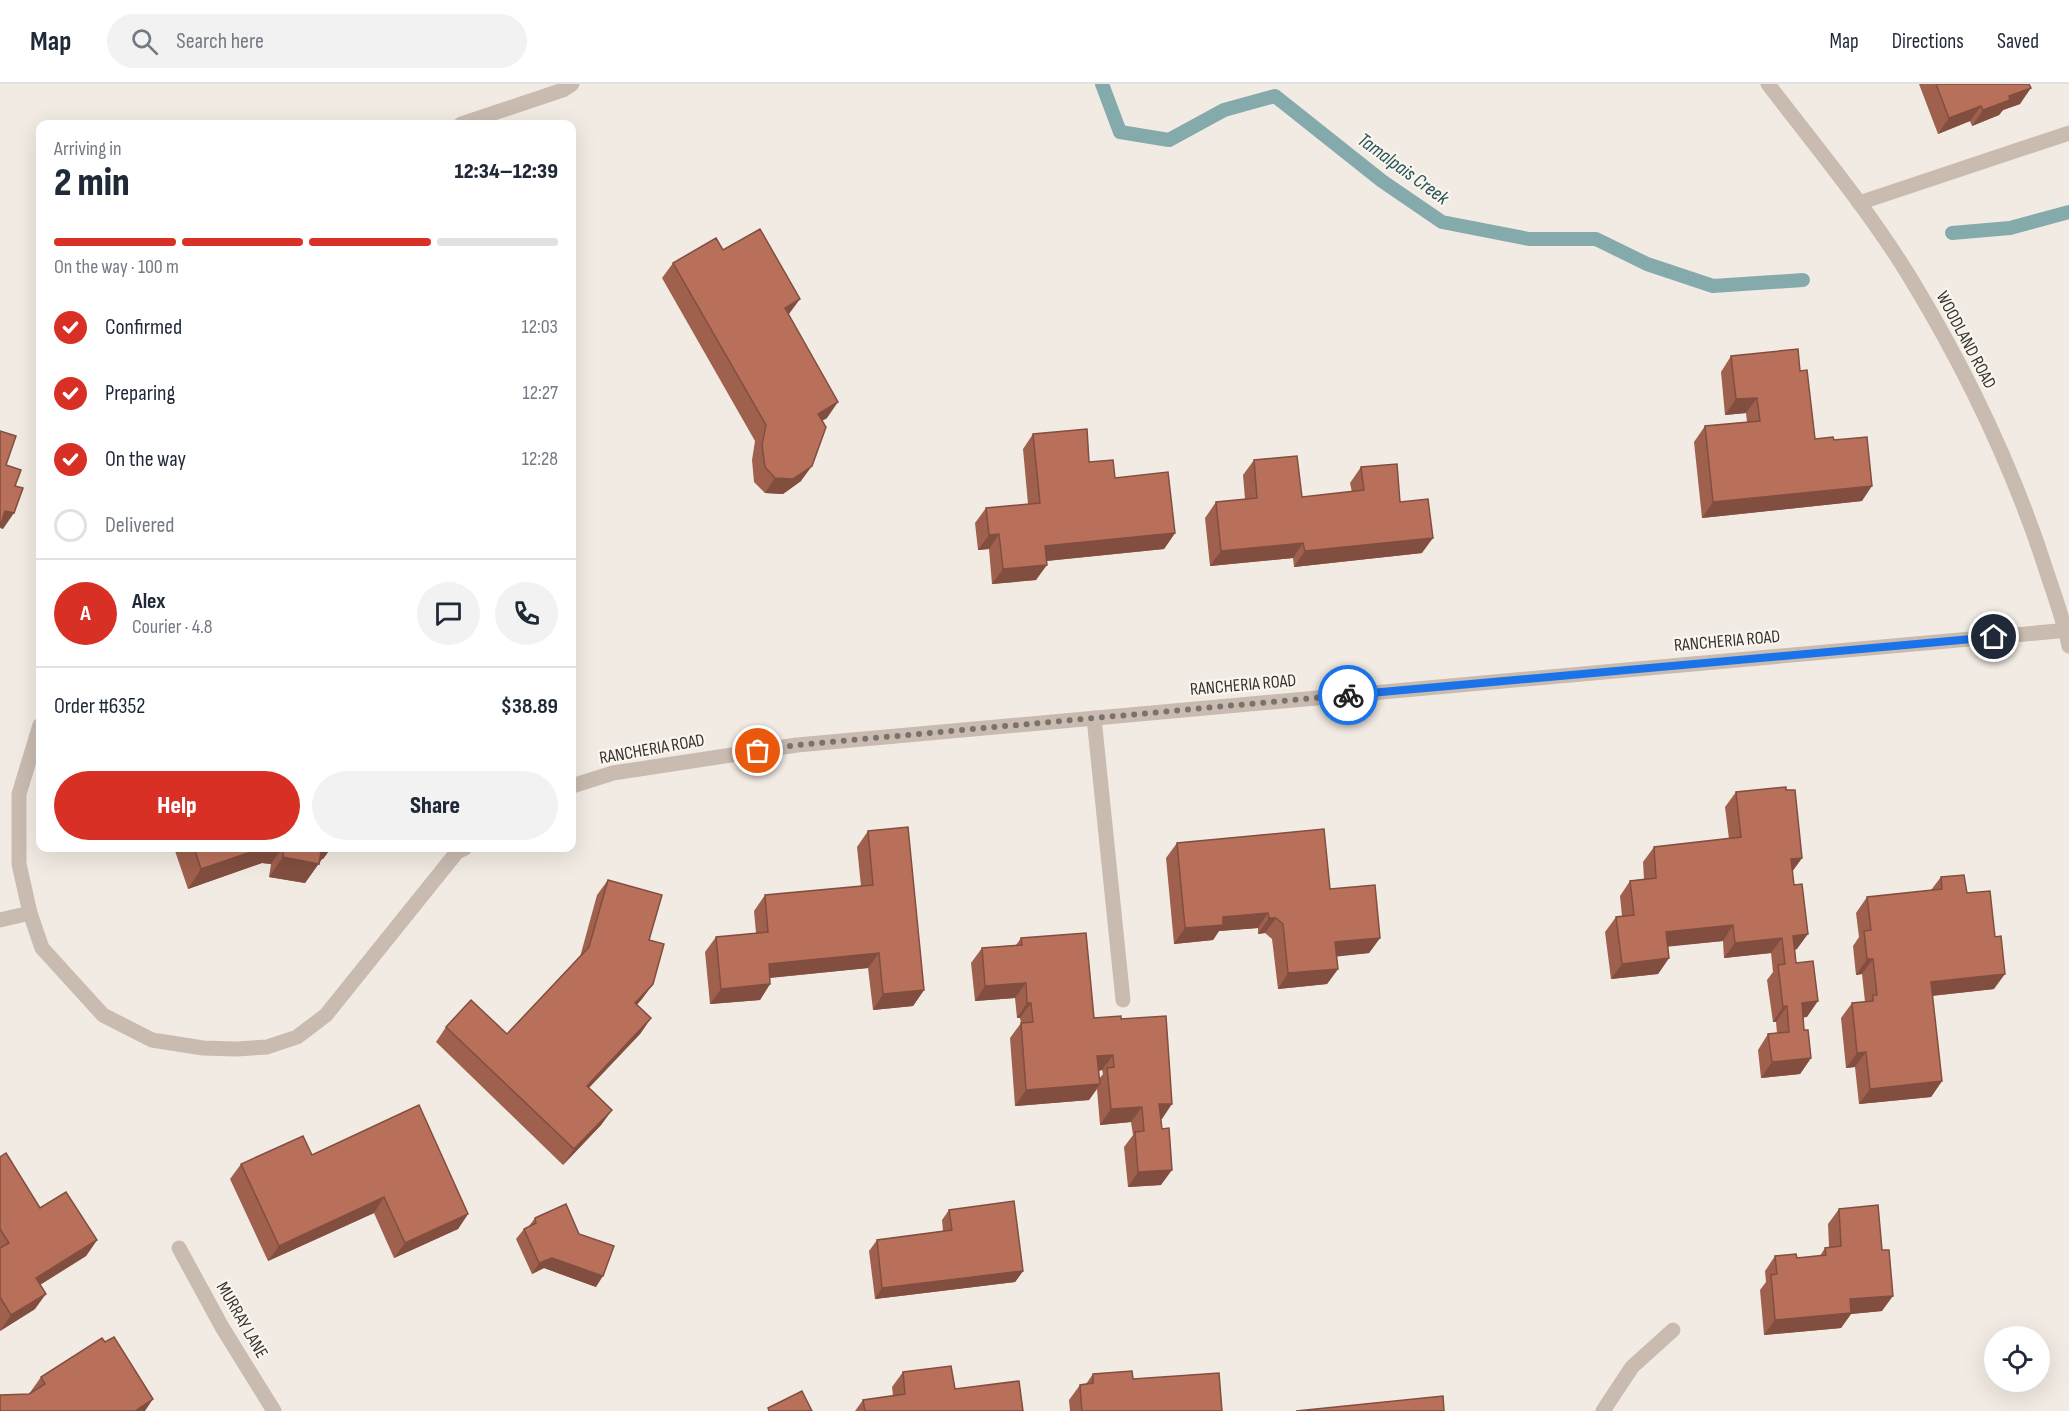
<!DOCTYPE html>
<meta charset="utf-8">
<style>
:root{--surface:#fff;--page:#f2f2f3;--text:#1f2937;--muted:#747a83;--line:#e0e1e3;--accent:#d93025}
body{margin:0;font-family:"Sofia Sans Condensed",sans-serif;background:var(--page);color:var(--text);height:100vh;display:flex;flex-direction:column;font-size:22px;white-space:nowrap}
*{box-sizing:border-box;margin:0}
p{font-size:20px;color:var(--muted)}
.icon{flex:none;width:33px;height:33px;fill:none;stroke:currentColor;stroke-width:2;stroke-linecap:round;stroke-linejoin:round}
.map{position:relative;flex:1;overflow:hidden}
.sheet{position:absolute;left:36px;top:36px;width:540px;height:732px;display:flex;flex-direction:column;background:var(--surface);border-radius:12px;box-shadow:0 6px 24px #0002}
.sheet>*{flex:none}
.fabs{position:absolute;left:1984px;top:1242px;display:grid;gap:12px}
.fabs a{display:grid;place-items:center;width:66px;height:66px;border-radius:50%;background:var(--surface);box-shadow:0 6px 24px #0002;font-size:30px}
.pin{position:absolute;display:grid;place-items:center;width:51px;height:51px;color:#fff;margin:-26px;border:3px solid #fff;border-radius:50%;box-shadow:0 2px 6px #0007}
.courier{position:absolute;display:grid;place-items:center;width:60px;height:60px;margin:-30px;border:4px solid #1a73e8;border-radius:50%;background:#fff;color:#222;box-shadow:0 2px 8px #0007}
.overview em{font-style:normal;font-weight:800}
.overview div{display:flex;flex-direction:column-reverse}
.overview{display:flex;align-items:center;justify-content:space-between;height:102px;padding:0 18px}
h1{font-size:39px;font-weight:800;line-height:45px}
.bar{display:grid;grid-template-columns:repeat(4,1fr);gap:9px 6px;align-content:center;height:72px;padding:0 18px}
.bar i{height:8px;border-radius:4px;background:var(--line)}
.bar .current{background:var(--accent)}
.bar p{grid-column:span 4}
.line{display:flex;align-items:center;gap:15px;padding:0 18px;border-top:2px solid var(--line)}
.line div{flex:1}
.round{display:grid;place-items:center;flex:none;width:63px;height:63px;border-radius:32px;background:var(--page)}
ol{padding:0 18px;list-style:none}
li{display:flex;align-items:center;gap:18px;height:66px}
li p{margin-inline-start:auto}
li .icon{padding:6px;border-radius:50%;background:var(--accent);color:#fff;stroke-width:4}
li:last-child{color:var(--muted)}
li i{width:33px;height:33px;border:3px solid var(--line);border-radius:50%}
.action{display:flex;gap:12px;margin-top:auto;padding:12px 18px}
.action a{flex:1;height:69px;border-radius:36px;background:var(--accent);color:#fff;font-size:24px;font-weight:800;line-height:69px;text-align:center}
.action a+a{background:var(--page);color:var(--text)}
header{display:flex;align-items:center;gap:36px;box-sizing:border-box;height:84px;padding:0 30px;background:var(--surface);border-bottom:2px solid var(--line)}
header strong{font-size:28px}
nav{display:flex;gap:33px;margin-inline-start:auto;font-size:21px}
.search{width:420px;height:54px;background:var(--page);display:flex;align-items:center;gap:15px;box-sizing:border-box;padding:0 21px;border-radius:33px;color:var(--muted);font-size:22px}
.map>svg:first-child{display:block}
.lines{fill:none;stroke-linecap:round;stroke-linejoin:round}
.stream{stroke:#85aaac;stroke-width:14}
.minor{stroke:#c9bbb0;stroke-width:15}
.wall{fill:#9f604d;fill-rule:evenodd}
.shaded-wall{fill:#824e3f}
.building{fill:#b9705a;stroke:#824e3f;stroke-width:1.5}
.done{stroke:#7a726d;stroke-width:6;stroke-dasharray:0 10.8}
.route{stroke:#1a73e8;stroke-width:8}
.labels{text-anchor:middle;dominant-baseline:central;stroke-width:4.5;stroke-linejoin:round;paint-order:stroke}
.street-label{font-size:18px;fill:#39312d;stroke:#f9f5ef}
.water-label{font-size:20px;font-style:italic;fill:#275356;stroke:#f9f5ef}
</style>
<header>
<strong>Map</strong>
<div class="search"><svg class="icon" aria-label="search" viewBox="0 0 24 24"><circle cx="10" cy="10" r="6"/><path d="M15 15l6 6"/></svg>Search here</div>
<nav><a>Map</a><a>Directions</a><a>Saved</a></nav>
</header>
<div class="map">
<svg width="2069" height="1327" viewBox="0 0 2069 1327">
<rect width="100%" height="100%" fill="#f2ebe3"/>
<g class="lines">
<g class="stream">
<path d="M 1102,0 L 1120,48 L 1169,56 L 1224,26 L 1275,12 L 1382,97 L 1442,138 L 1529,155 L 1596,155 L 1647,180 L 1713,202 L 1803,196"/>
<path d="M 1952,149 L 2010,144 L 2069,128"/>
</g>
<g class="minor">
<path d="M 1768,0 C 1817,64 1869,126 1911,195 C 1968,289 2015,388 2048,492 C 2056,515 2064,538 2069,562"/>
<path d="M 461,40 L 563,6 L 572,0"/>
<path d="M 1859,119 L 2069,49"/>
<path d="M 1094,634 L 1123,916"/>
<path d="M 40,641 L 19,710 L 19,780 L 30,829 L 42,864 L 103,931 L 152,956 L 203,964 L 236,965 L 267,963 L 297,953 L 326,931 L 457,768 L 465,764"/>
<path d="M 572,702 L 613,689 L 797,661 L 2069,546"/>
<path d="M 0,836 L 30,829"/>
<path d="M 179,1164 L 222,1243 L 274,1327"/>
<path d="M 1603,1327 L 1632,1283 L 1673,1246"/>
</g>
</g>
<g class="wall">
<path d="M 1919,0 L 2029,0 L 2020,20 L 2003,26 L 1999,31 L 1972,42 L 1970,37 L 1938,50 Z"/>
<path d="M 723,166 L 789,231 L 827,334 L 822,337 L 801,397 L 783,410 L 765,409 L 754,398 L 752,376 L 755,357 L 662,194 L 673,179 Z"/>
<path d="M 1731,272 L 1800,287 L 1815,355 L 1834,356 L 1862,417 L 1702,434 L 1694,358 L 1705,342 L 1747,338 L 1746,329 L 1725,331 L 1721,288 Z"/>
<path d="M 1033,350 L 1089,378 L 1115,394 L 1175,449 L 1164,465 L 1047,477 L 1036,496 L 992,500 L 989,465 L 978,466 L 975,439 L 986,424 L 1028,420 L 1023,365 Z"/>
<path d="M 1254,376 L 1302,413 L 1352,408 L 1350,399 L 1361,383 L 1400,418 L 1422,469 L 1294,483 L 1293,474 L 1210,482 L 1205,434 L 1216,418 L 1245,415 L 1243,391 Z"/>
<path d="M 1736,708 L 1802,774 L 1792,788 L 1797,865 L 1795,866 L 1796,879 L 1807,933 L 1803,933 L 1804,946 L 1811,974 L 1800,990 L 1761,994 L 1758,966 L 1768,950 L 1777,949 L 1776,938 L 1773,938 L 1767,896 L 1773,888 L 1771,869 L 1724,874 L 1723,857 L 1668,862 L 1669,874 L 1658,890 L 1611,895 L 1605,848 L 1616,833 L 1622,832 L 1620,812 L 1630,797 L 1644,795 L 1643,778 L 1654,763 L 1729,755 L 1725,723 Z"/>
<path d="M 868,747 L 924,906 L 913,922 L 873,926 L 868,884 L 770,894 L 770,900 L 760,916 L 710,920 L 705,868 L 716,853 L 756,849 L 754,827 L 765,811 L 861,802 L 857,763 Z"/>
<path d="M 1177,759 L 1330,805 L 1380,854 L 1369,869 L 1336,872 L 1338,885 L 1327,900 L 1278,905 L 1272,855 L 1265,849 L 1258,850 L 1258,844 L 1219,847 L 1213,856 L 1174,860 L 1166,774 Z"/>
<path d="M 174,764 L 331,764 L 323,775 L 322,775 L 305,799 L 269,793 L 271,780 L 262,779 L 188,805 Z"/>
<path d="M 1941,793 L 1967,809 L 1994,905 L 1932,912 L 1942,997 L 1931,1013 L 1859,1020 L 1855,983 L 1846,984 L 1841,934 L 1852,919 L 1865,918 L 1862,890 L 1856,891 L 1853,862 L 1859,853 L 1856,829 L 1867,813 L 1931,806 Z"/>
<path d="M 608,796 L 649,856 L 653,900 L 637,921 L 651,934 L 640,950 L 589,1004 L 612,1026 L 601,1041 L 563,1081 L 436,958 L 446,943 L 507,950 L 580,873 L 597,811 Z"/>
<path d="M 1021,854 L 1094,934 L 1121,935 L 1162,1035 L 1161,1035 L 1161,1101 L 1128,1103 L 1124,1063 L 1133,1051 L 1131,1038 L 1100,1041 L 1097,1005 L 1089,1016 L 1015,1022 L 1010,954 L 1021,939 L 1020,934 L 1017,934 L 1015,914 L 975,917 L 971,879 L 982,864 L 1016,861 ZM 1102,986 L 1103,990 L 1099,995 L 1099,987 Z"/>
<path d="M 0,1073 L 40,1124 L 97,1156 L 86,1172 L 40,1201 L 35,1225 L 0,1247 Z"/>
<path d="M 241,1080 L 468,1130 L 458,1145 L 394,1174 L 374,1129 L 268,1177 L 230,1095 Z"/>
<path d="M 1839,1125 L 1882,1227 L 1851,1230 L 1841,1244 L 1764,1251 L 1760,1206 L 1766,1198 L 1765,1187 L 1775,1172 L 1797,1174 L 1820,1172 L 1825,1164 L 1829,1163 L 1828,1140 Z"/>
<path d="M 949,1126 L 1023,1187 L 1015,1198 L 875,1215 L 869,1167 L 877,1156 L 943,1147 L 942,1136 Z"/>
<path d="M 535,1134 L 596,1203 L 544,1184 L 532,1190 L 516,1155 L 524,1145 L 529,1142 Z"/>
<path d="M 903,1288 L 955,1305 L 1023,1327 L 855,1327 L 863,1316 L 893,1312 L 892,1303 Z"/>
<path d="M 1093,1290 L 1133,1295 L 1222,1327 L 1070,1327 L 1069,1316 L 1080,1301 L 1086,1300 Z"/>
<path d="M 41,1293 L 145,1327 L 29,1310 Z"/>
</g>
<g class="shaded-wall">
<path d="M 2031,4 L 2020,20 L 2003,26 L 1999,31 L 1972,42 L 1983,26 L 2009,12 Z"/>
<path d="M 1981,22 L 1970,37 L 1938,50 L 1949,34 Z"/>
<path d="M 800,215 L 789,230 L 774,239 L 785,224 Z"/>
<path d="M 1757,314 L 1746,329 L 1725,331 L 1736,315 Z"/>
<path d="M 838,318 L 827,334 L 807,345 L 818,330 Z"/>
<path d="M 812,382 L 801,397 L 783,410 L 765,409 L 775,394 Z"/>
<path d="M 1872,402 L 1862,417 L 1702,434 L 1713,418 Z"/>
<path d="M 5,427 L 14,429 L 3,445 L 0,444 Z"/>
<path d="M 1175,449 L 1164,465 L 1035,478 L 1045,462 Z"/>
<path d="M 999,450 L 989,465 L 978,466 L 989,451 Z"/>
<path d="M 1433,454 L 1422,469 L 1294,483 L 1305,467 Z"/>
<path d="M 1303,459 L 1293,474 L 1210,482 L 1221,467 Z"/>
<path d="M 1047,481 L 1036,496 L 992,500 L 1003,485 Z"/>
<path d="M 263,764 L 282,764 L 271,780 L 262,779 L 188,805 L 201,785 Z"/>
<path d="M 322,764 L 331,764 L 323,775 L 322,775 L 305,799 L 269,793 L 283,773 Z"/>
<path d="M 1802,774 L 1791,789 L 1791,775 Z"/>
<path d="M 1268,829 L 1258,844 L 1219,847 L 1213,856 L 1174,860 L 1185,844 L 1223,833 Z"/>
<path d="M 1269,834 L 1276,834 L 1265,849 L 1258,850 Z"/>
<path d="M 1733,841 L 1723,857 L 1655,864 L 1666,848 Z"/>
<path d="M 1808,850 L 1797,865 L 1782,867 L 1793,852 Z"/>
<path d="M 1380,854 L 1369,869 L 1324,874 L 1335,858 Z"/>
<path d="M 1782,854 L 1771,869 L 1724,874 L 1735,859 Z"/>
<path d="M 879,869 L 868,884 L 758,895 L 769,880 Z"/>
<path d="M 1669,874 L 1658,890 L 1611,895 L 1622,880 Z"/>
<path d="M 1867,875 L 1873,875 L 1862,890 L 1856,891 Z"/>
<path d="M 1338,885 L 1327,900 L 1278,905 L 1288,889 Z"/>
<path d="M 2005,890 L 1994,905 L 1920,913 L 1931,898 Z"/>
<path d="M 1026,899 L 1015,914 L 975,917 L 985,902 Z"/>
<path d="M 653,900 L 642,915 L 624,934 L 635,919 Z"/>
<path d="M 770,900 L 760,916 L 710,920 L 721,905 Z"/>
<path d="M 924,906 L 913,922 L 873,926 L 883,910 Z"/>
<path d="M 1818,917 L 1807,933 L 1791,935 L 1802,919 Z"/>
<path d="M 1027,919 L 1031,919 L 1020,934 L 1017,934 Z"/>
<path d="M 1787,922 L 1776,938 L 1773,938 L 1783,923 Z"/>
<path d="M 651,934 L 640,950 L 576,1017 L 587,1002 Z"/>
<path d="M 1866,968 L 1855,983 L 1846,984 L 1857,969 Z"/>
<path d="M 1113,971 L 1102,986 L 1087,988 L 1097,972 Z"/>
<path d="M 1811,974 L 1800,990 L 1761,994 L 1772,978 Z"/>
<path d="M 1942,997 L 1931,1013 L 1859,1020 L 1870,1005 Z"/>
<path d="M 1100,1000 L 1089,1016 L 1015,1022 L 1026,1006 Z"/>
<path d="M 1159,1020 L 1172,1020 L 1162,1035 L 1149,1036 Z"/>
<path d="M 1142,1023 L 1131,1038 L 1100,1041 L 1111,1025 Z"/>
<path d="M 612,1026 L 601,1041 L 563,1081 L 574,1065 Z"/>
<path d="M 1172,1086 L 1161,1101 L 1128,1103 L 1138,1088 Z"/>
<path d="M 384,1113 L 374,1129 L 268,1177 L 279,1162 Z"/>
<path d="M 468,1130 L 458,1145 L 394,1174 L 405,1159 Z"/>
<path d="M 97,1156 L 86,1172 L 25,1210 L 36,1194 Z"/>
<path d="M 552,1174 L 603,1192 L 596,1203 L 544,1184 L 532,1190 L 539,1179 Z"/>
<path d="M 1023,1187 L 1015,1198 L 875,1215 L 882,1204 Z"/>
<path d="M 46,1210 L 35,1225 L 0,1247 L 11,1231 Z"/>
<path d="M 1893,1212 L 1882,1227 L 1851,1230 L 1841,1244 L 1764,1251 L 1775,1236 L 1850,1215 Z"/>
<path d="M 153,1315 L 145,1327 L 135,1327 Z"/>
</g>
<g class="building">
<path d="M 1936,0 L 2029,0 L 2031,4 L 2009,12 L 2010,16 L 1983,26 L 1981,22 L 1949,34 Z"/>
<path d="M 760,145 L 800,215 L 785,224 L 838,318 L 818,330 L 826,343 L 812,382 L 793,395 L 775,394 L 765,383 L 762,361 L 766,341 L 673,179 L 716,154 L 723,166 Z"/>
<path d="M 1798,265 L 1800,287 L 1807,286 L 1815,355 L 1833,353 L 1834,356 L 1867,353 L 1872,402 L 1713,418 L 1705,342 L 1760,337 L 1757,314 L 1736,315 L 1731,272 Z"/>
<path d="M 1087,345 L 1089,378 L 1113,376 L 1115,394 L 1168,388 L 1175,449 L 1045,462 L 1047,481 L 1003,485 L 999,450 L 989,451 L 986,424 L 1040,419 L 1033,350 Z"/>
<path d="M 0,347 L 16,352 L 6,381 L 21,386 L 15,402 L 23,404 L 14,429 L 5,427 L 0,443 Z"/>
<path d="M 1297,372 L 1302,413 L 1364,406 L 1361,383 L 1397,380 L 1400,418 L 1428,415 L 1433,454 L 1305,467 L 1303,459 L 1221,467 L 1216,418 L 1257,414 L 1254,376 Z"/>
<path d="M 1786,703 L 1786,706 L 1795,706 L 1802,774 L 1791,775 L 1794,801 L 1802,800 L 1808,850 L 1793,852 L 1796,879 L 1813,877 L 1818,917 L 1802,919 L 1804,946 L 1808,946 L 1811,974 L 1772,978 L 1768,950 L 1789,948 L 1787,922 L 1783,923 L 1778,881 L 1785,880 L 1782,854 L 1735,859 L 1733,841 L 1666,848 L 1669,874 L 1622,880 L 1616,833 L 1634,831 L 1630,797 L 1656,794 L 1654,763 L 1741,753 L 1736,708 Z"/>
<path d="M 908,743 L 924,906 L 883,910 L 879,869 L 769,880 L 770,900 L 721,905 L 716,853 L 768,848 L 765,811 L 873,801 L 868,747 Z"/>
<path d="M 1324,745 L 1330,805 L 1375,801 L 1380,854 L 1335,858 L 1338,885 L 1288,889 L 1283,840 L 1276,834 L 1269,834 L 1268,829 L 1223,833 L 1223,841 L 1185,844 L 1177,759 Z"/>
<path d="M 194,764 L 263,764 L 201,785 Z"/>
<path d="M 284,764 L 327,764 L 326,769 L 321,768 L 319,780 L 283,773 Z"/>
<path d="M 1964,791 L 1967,809 L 1990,807 L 1995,853 L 2001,852 L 2005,890 L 1931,898 L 1942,997 L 1870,1005 L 1866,968 L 1857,969 L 1852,919 L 1873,917 L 1873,911 L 1877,911 L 1873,875 L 1867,875 L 1864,847 L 1871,846 L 1867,813 L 1942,805 L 1941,793 Z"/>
<path d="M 608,796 L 662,811 L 649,856 L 664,860 L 653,900 L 635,919 L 651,934 L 587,1002 L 612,1026 L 574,1065 L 446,943 L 471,916 L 507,950 L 589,863 Z"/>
<path d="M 1086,849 L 1094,934 L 1121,932 L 1121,935 L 1166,932 L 1172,1020 L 1159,1020 L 1162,1045 L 1169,1044 L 1172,1086 L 1138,1088 L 1135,1048 L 1144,1047 L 1142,1023 L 1111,1025 L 1107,984 L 1114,983 L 1113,971 L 1097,972 L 1100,1000 L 1026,1006 L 1021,939 L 1033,938 L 1031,919 L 1027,919 L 1026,899 L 985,902 L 982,864 L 1022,861 L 1021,854 Z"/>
<path d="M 419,1021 L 468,1130 L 405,1159 L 384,1113 L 279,1162 L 241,1080 L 303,1052 L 312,1071 Z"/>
<path d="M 6,1069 L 40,1124 L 66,1108 L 97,1156 L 36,1194 L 46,1210 L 11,1231 L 0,1213 L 0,1164 L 9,1159 L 0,1145 L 0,1073 Z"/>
<path d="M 1014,1117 L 1023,1187 L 882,1204 L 877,1156 L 952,1146 L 949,1126 Z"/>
<path d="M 566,1120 L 579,1150 L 614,1162 L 603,1192 L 552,1174 L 539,1179 L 524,1145 L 536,1139 L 535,1134 Z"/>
<path d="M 1878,1121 L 1882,1166 L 1889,1166 L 1893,1212 L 1850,1215 L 1851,1229 L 1775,1236 L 1771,1191 L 1777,1190 L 1775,1172 L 1796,1170 L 1797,1174 L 1826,1171 L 1825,1164 L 1841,1162 L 1839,1125 Z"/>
<path d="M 114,1253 L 153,1315 L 135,1327 L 0,1327 L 0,1311 L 29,1310 L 45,1300 L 41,1293 L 102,1254 L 105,1258 Z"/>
<path d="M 951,1282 L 955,1305 L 1019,1297 L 1023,1327 L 865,1327 L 863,1316 L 905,1310 L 903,1288 Z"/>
<path d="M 1132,1287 L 1133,1295 L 1219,1289 L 1222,1327 L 1082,1327 L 1080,1301 L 1093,1299 L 1093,1290 Z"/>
<path d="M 802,1307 L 812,1327 L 769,1327 L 768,1324 Z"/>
<path d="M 1443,1312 L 1444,1327 L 1296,1327 Z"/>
</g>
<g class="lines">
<path class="done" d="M 758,667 L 797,661 L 1348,611"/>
<path class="route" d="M 1348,611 L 1994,553"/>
</g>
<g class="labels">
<g class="street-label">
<text transform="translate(1966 256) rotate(62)">WOODLAND ROAD</text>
<text transform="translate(1727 557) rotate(-5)">RANCHERIA ROAD</text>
<text transform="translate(1243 601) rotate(-5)">RANCHERIA ROAD</text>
<text transform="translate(652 665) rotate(-10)">RANCHERIA ROAD</text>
<text transform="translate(242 1236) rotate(60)">MURRAY LANE</text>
</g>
<g class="water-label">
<text transform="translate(1403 85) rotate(36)">Tamalpais Creek</text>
</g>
</g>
</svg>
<div class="fabs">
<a><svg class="icon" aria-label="locate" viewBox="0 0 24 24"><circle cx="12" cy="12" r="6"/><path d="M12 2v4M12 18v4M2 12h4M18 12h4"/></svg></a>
</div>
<div class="pin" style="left:758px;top:667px;background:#ea580c"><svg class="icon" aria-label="bag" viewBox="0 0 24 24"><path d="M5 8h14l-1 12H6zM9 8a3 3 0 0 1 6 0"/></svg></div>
<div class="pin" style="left:1994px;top:553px;background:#1f2937"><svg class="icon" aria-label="home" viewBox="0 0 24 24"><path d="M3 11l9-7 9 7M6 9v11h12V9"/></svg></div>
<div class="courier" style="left:1348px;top:611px"><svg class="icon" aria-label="bike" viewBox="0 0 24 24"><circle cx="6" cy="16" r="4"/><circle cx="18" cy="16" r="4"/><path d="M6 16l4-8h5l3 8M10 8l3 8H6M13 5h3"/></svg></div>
<section class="sheet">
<div class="overview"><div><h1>2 min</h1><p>Arriving in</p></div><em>12:34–12:39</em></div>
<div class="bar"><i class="current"></i><i class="current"></i><i class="current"></i><i></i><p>On the way · 100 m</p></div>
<ol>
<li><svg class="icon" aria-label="check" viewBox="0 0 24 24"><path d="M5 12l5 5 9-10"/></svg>Confirmed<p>12:03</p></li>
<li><svg class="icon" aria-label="check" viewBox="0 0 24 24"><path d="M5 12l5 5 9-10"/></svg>Preparing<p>12:27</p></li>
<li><svg class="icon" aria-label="check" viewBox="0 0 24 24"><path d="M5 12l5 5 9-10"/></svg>On the way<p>12:28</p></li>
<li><i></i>Delivered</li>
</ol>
<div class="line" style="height:108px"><b class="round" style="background:var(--accent);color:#fff">A</b><div><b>Alex</b><p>Courier · 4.8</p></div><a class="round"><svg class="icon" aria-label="chat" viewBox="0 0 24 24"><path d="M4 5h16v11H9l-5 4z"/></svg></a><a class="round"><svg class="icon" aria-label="phone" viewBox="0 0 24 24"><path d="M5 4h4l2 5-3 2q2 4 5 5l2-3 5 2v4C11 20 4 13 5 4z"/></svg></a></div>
<div class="line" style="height:78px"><div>Order #6352</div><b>$38.89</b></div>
<div class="action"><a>Help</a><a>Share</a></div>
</section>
</div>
